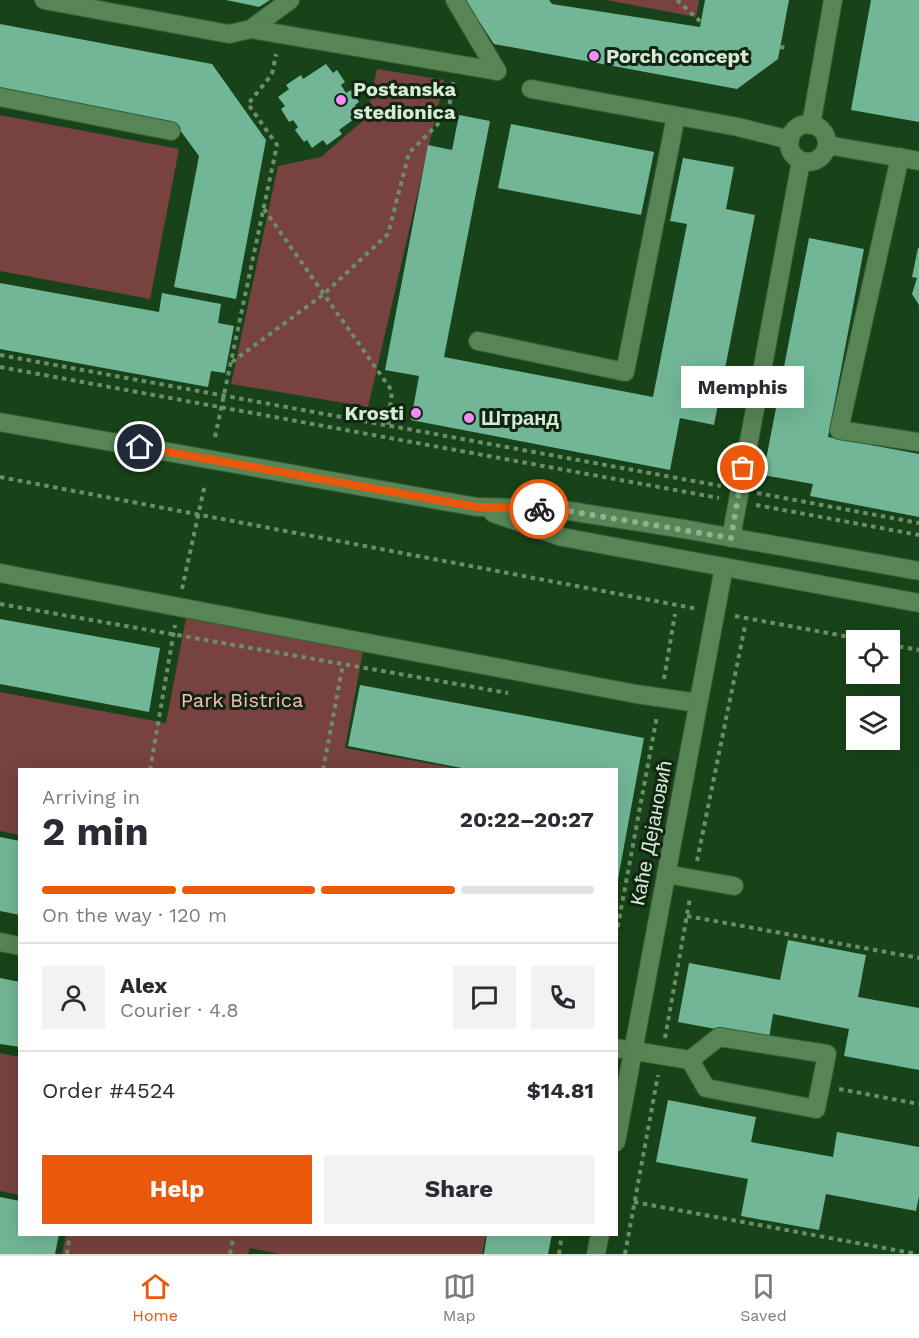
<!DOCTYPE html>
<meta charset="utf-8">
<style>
:root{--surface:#fff;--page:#f2f2f3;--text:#2b2b33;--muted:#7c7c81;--line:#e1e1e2;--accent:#ea580c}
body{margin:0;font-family:"Work Sans",sans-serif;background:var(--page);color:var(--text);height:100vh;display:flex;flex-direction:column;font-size:22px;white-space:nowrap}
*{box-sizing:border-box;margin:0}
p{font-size:20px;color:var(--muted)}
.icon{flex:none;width:33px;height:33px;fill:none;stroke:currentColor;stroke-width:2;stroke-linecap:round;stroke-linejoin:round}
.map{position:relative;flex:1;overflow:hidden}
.drawer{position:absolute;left:18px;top:768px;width:600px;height:468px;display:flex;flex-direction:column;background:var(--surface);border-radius:0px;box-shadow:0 6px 24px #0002}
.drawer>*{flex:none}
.buttons{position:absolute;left:846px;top:630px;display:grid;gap:12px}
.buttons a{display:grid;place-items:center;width:54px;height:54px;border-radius:0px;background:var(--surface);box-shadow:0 6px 24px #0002;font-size:30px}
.pin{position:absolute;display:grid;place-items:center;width:51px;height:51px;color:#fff;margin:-26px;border:3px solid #fff;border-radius:50%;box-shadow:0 2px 6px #0007}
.courier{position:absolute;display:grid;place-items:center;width:60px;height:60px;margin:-30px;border:4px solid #ea580c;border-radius:50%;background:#fff;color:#222;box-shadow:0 2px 8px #0007}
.bubble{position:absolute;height:42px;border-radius:0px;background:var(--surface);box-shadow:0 6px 24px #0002;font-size:20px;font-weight:700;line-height:42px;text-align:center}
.headline em{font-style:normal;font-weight:700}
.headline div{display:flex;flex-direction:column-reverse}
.headline{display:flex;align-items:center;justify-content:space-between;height:102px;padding:0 24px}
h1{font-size:39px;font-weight:700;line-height:45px}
.bar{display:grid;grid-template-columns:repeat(4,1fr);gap:9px 6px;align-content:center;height:72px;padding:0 24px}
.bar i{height:8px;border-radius:4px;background:var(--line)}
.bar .on{background:var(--accent)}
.bar p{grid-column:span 4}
.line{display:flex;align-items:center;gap:15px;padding:0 24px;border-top:2px solid var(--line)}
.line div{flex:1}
.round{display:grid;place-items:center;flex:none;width:63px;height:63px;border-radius:0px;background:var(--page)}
.action{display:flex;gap:12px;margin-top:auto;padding:12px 24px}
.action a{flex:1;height:69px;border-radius:0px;background:var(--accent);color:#fff;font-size:24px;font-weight:700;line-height:69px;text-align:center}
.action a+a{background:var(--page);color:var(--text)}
.dock{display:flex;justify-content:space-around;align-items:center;height:84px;border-top:2px solid var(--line);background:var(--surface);font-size:16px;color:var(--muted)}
.dock a{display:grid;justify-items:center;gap:3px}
.dock .on{color:var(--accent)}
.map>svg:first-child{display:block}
.green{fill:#77423f}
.building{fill:#71b797}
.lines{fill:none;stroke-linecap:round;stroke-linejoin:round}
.minor-casing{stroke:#375c37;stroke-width:20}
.path{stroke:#6c8e6b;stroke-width:4;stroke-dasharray:4.5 4.5;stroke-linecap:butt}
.minor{stroke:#588556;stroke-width:18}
.done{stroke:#92b192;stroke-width:6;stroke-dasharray:0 10.8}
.route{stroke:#ea580c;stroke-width:8}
.poi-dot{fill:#ee8cf8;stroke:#122512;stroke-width:2}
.labels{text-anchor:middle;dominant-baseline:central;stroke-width:6;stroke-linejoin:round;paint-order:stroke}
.poi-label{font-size:20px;font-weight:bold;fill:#d4ecd3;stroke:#122512;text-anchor:start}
.park-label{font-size:20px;fill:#fdbeb9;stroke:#122512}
.street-label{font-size:20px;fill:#d4ecd3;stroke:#122512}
</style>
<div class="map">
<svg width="919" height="1254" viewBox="0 0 919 1254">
<rect width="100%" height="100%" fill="#184318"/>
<g class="green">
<path d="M 606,0 L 699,0 L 696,17 Z"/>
<path d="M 377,69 L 444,80 L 368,407 L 231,384 L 278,166 L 321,157 L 366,118 Z"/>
<path d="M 0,115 L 179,149 L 150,299 L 0,271 Z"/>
<path d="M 186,618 L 363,651 L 345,748 L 459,769 L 20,770 L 19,835 L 0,831 L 0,692 L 166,723 Z"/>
<path d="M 0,1053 L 19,1057 L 19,1195 L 0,1191 Z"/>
<path d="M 66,1234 L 485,1234 L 486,1235 L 482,1254 L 280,1254 L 250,1248 L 248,1254 L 62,1254 Z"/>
</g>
<g class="building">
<path d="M 226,0 L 270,0 L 259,7 Z"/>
<path d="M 465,0 L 549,0 L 552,4 L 700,27 L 705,0 L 789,0 L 778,59 L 737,89 L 494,44 Z"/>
<path d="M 871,0 L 919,0 L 919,122 L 851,110 Z"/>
<path d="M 0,24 L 212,64 L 266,140 L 236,299 L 174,287 L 199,156 L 180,130 L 0,97 Z"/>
<path d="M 326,64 L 333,73 L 337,70 L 345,82 L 341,85 L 346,93 L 351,90 L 359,102 L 355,105 L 361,114 L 339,130 L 342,134 L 327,145 L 323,140 L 312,148 L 307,140 L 304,142 L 295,130 L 298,127 L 293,120 L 289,122 L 281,109 L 285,106 L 278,97 L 289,89 L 286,85 L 301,75 L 303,79 Z"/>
<path d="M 459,115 L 490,121 L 444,357 L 653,397 L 687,224 L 670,221 L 683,158 L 734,167 L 726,209 L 755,215 L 714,425 L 680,418 L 670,470 L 411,420 L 419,376 L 385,370 L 428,145 L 452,150 Z"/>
<path d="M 511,124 L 654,152 L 641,215 L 498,188 Z"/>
<path d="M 809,238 L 864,249 L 828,437 L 919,454 L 919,517 L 810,496 L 813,484 L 763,475 Z"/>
<path d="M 918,248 L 919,248 L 919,305 L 912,294 L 917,278 L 912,277 Z"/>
<path d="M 0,283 L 159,312 L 162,293 L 221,304 L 218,323 L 234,326 L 225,373 L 211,371 L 208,387 L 0,349 Z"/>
<path d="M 0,619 L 160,648 L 149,712 L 0,684 Z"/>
<path d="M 360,685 L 644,738 L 618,879 L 616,770 L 472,770 L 348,746 Z"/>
<path d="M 0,837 L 20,841 L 20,915 L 0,911 Z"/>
<path d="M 788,940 L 866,955 L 858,997 L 919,1008 L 919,1070 L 844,1056 L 849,1029 L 773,1014 L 769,1039 L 678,1022 L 689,963 L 780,980 Z"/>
<path d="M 0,978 L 20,982 L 20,1047 L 0,1044 Z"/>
<path d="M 668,1100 L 756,1117 L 751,1142 L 833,1157 L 837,1132 L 919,1147 L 919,1196 L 916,1211 L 826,1194 L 819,1230 L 741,1216 L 748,1179 L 656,1162 Z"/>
<path d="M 0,1197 L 20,1201 L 20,1234 L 59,1234 L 55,1254 L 0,1254 Z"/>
<path d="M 487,1234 L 552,1234 L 548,1254 L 484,1254 Z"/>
</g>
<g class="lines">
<defs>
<g id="minor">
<path d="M 44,0 L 229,34 L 251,29 L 290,0"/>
<path d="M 455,0 L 497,71"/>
<path d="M 251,29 L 497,71"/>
<path d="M 531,89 L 738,127 L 790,140"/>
<path d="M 0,97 L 171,131"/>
<circle cx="808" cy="143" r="19"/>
<path d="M 811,125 L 833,0"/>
<path d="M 827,145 L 919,161"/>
<path d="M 900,157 L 839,430 L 919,442"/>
<path d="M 478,341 L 625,372 L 676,116"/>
<path d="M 0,422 L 477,507 L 557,509 L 684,529 L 919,571"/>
<path d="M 493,513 L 562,537 L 919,603"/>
<path d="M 731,538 L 801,161"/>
<path d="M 0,573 L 636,694 L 698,703"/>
<path d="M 666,874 L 734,886"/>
<path d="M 0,942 L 20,946"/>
<path d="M 616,1048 L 690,1060 L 706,1088 L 816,1109 L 827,1054 L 719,1037 L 690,1060"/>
<path d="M 616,1142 L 724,567"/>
<path d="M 596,1254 L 600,1234"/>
</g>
</defs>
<use href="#minor" class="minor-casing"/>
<g class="path">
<path d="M 677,0 L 701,22"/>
<path d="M 780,47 L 789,48"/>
<path d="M 264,209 L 392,391 L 388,426"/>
<path d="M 0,355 L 721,486"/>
<path d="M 232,362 L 324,294 L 388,234 L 409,153 L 448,114 L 453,82"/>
<path d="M 0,367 L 719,498"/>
<path d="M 215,437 L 277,145 L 248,104 L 272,74 L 276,54"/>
<path d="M 0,477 L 698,609"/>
<path d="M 757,493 L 919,523"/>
<path d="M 756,505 L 919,535"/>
<path d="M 182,589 L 205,484"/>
<path d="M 0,604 L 508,693"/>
<path d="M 735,616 L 866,640"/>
<path d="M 890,645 L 919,650"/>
<path d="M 664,679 L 675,614"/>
<path d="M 150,770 L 175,625"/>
<path d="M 323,770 L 343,664"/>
<path d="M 697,861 L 745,626"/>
<path d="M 687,916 L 919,958"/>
<path d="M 616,936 L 657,716"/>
<path d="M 665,1038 L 690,898"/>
<path d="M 839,1089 L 919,1104"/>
<path d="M 634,1202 L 917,1254"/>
<path d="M 67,1254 L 70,1234"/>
<path d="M 230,1254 L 234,1234"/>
<path d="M 559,1254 L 562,1234"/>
<path d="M 625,1254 L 658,1075"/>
</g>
<use href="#minor" class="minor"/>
</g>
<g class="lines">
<path class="done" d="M 539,509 L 557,509 L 731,538 L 743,468"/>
<path class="route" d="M 140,447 L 477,507 L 539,509"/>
</g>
<g class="poi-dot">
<circle cx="594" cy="56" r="6"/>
<circle cx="341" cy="100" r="6"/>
<circle cx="416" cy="413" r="6"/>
<circle cx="469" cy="418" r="6"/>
</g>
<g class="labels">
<g class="poi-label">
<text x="606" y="56">Porch concept</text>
<text x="353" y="89">Postanska<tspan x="353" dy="23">stedionica</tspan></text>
<text x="404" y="413" text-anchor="end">Krosti</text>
<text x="481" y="418">Штранд</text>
</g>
<g class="park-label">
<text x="242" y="700">Park Bistrica</text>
</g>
<g class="street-label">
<text transform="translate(651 833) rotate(-79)">Каће Дејановић</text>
</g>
</g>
</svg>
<div class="buttons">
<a><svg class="icon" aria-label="locate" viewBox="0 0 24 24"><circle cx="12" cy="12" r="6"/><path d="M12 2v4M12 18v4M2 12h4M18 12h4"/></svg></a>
<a><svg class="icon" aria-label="layers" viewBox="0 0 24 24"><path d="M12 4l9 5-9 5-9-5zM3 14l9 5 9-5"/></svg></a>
</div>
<div class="pin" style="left:743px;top:468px;background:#ea580c"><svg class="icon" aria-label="bag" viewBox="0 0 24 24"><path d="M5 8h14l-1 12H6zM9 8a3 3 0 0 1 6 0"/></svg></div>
<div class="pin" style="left:140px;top:447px;background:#1f2937"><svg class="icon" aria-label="home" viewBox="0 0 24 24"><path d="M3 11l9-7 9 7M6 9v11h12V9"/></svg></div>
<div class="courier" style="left:539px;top:509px"><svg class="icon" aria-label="bike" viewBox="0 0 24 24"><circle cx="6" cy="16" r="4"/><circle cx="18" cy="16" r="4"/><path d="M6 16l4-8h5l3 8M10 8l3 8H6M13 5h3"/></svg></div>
<div class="bubble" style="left:681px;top:366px;width:123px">Memphis</div>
<section class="drawer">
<div class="headline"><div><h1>2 min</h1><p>Arriving in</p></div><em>20:22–20:27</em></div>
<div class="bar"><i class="on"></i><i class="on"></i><i class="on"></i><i></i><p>On the way · 120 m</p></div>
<div class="line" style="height:108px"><a class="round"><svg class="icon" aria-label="person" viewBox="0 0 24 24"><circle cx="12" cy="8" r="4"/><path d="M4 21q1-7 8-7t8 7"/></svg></a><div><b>Alex</b><p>Courier · 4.8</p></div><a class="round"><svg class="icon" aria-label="chat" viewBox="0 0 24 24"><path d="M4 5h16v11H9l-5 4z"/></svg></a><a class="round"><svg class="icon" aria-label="phone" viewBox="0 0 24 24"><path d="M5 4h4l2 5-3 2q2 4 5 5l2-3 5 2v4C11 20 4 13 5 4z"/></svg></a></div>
<div class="line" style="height:78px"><div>Order #4524</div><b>$14.81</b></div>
<div class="action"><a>Help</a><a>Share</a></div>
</section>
</div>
<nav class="dock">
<a class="on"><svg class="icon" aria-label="home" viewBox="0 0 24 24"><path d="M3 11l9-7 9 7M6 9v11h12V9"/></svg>Home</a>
<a><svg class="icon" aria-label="map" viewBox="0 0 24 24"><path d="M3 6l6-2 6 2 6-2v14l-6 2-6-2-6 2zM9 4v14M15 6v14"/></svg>Map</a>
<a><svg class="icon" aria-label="saved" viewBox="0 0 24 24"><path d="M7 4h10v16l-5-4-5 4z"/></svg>Saved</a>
</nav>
